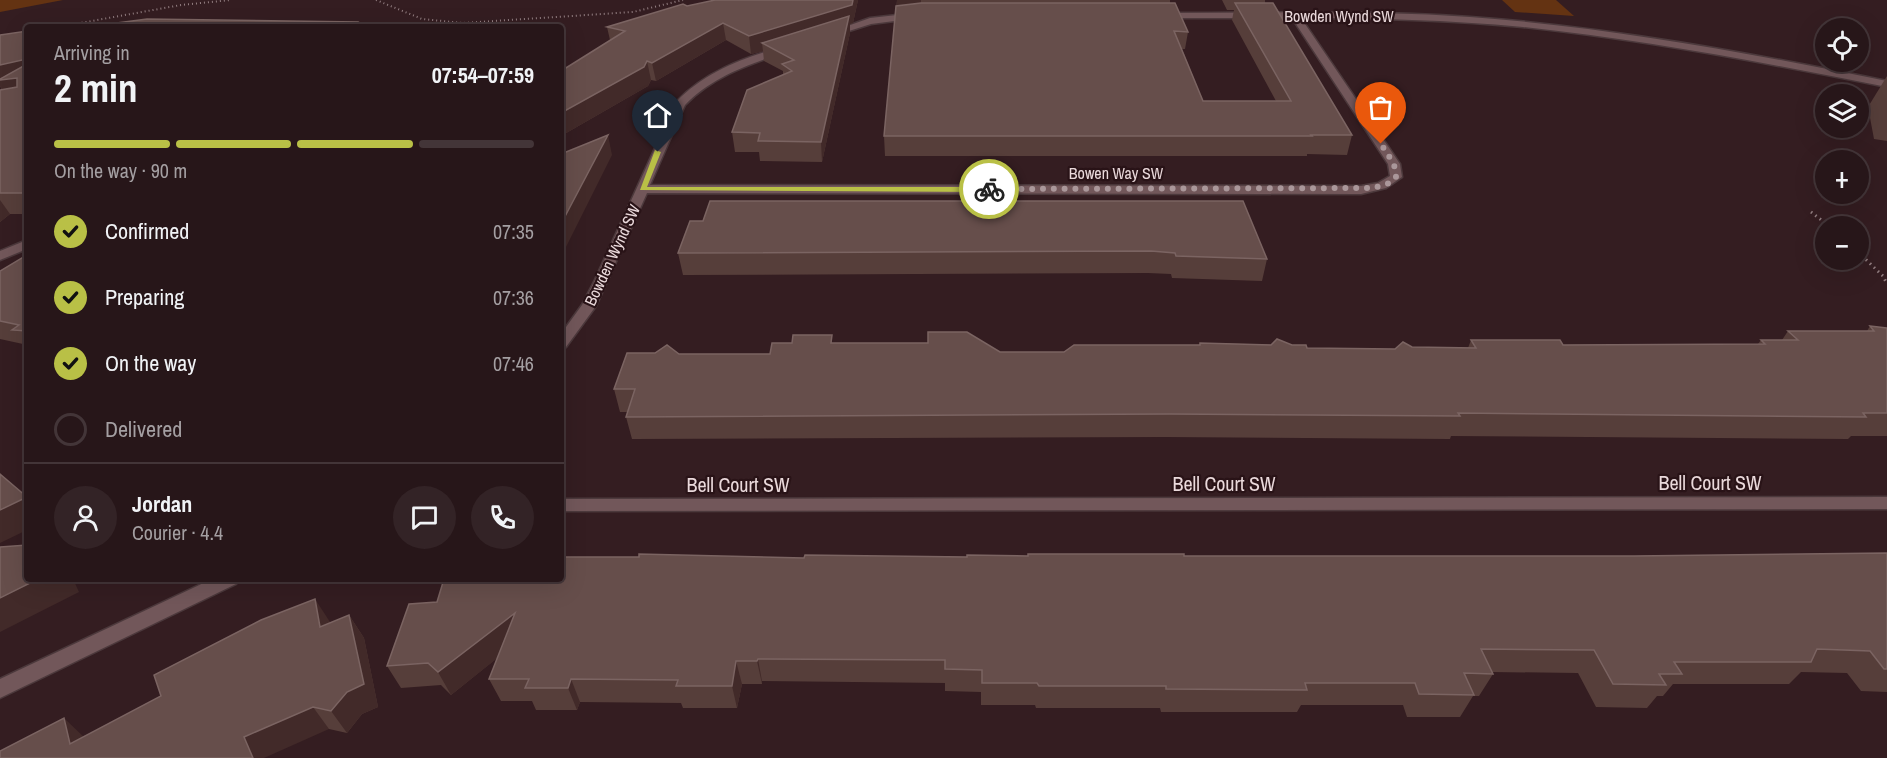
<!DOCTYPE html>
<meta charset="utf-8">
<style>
:root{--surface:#271619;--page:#332326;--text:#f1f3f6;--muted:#a49fa2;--line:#433538;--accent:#b9c046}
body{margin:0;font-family:"Archivo Narrow",sans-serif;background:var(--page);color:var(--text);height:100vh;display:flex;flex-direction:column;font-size:22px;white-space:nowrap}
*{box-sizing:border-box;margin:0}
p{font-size:20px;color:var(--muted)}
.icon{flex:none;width:33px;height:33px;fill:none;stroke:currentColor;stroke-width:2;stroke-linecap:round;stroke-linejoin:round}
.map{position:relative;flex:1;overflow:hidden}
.sheet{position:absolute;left:24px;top:24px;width:540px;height:558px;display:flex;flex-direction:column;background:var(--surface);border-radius:6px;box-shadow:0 6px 24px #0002,0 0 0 2px var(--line)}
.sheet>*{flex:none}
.fabs{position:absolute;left:1815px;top:18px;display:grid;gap:12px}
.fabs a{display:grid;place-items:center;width:54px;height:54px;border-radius:50%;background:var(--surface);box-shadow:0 6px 24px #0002,0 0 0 2px var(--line);font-size:30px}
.pin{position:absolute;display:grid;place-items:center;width:51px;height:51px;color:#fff;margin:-62px -26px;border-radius:50% 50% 50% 0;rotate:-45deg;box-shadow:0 0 6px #0007}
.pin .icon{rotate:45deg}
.courier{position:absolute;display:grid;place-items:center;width:60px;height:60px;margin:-30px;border:4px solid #b9c046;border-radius:50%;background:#fff;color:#222;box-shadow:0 2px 8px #0007}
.overview em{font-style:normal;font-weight:700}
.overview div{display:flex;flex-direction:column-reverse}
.overview{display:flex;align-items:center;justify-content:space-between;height:102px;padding:0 30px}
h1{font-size:39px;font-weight:700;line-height:45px}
.bar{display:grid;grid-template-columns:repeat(4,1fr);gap:9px 6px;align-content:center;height:72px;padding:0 30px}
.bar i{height:8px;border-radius:4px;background:var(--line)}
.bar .selected{background:var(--accent)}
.bar p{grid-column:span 4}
.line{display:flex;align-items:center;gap:15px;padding:0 30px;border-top:2px solid var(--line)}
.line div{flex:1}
.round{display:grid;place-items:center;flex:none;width:63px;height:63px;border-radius:32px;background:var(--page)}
ol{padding:0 30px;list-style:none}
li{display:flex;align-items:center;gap:18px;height:66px}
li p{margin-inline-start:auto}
li .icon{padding:6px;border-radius:50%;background:var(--accent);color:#111;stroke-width:4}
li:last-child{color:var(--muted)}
li i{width:33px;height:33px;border:3px solid var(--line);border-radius:50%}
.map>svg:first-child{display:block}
.green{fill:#643312}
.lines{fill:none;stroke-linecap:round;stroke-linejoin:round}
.minor-casing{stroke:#4c393c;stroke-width:3}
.path-far1{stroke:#927e81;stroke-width:2;stroke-dasharray:1 3;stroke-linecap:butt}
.path{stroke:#927e81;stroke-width:3;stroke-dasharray:1.5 4;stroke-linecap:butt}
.minor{fill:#72575a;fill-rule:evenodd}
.wall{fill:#563e3a}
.shaded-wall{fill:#422a29}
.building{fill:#664e4b;stroke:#7b6462;stroke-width:1.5}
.route{fill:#b9c046}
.done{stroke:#aa979a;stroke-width:6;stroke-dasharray:0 10.8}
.labels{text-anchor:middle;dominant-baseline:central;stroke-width:4.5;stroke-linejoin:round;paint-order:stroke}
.far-street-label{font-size:16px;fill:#ead9db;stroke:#291317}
.street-label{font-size:20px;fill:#ead9db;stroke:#291317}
</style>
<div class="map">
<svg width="1887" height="758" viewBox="0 0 1887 758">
<rect width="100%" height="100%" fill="#341d21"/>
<g class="green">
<path d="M 0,0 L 63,0 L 0,12 Z"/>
<path d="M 1502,0 L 1556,0 L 1574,16 L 1515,12 Z"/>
</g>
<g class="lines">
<defs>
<g id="minor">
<path d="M 915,13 L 918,14 L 918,18 L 871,24 L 830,37 L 825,34 L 870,18 Z"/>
<path d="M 1161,13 C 1264,13 1367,10 1470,17 C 1610,27 1749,53 1887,81 L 1887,87 C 1767,63 1646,40 1523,27 C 1449,20 1375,18 1301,18 L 1400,164 L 1402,177 L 1386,188 L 1361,194 L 647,193 L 596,306 L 566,347 L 561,349 L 561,334 L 582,305 L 594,282 L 676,102 C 705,72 743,58 782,47 L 785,48 L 785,52 C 748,65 713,76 685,105 L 650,185 L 1361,186 L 1378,183 L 1390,176 L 1388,164 L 1292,18 L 1158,18 L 1158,14 Z"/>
<path d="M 27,240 L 27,249 L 0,260 L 0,251 Z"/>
<path d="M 1887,497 L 1887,509 L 561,511 L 561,499 Z"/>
<path d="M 212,579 L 239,579 L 236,584 L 0,698 L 0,679 Z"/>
</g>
</defs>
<use href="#minor" class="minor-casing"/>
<g class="path-far1">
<path d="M 376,0 L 422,19 L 463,23 L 633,12 L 683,0"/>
<path d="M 58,27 L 181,5 L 231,0"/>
</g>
<g class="path">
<path d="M 1811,212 L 1829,226"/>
<path d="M 1858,252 L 1883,276 L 1887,284"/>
</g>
<use href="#minor" class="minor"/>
</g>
<g class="wall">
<path d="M 715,0 L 858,0 L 853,23 L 850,24 L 850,33 L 822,162 L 760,161 L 759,152 L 735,152 L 732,132 L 783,75 L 783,71 L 764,61 L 763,51 L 751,54 L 726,40 L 656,81 L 651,80 L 648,86 L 561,136 L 561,71 L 610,40 L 607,27 Z"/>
<path d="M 897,0 L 1170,0 L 1170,3 L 1188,32 L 1185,49 L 1182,49 L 1203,101 L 1276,101 L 1232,20 L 1234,10 L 1227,10 L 1222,0 L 1265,0 L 1265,3 L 1352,135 L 1347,155 L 1307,154 L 1307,156 L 885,156 L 884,136 Z"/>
<path d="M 27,31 L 27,214 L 10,214 L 0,222 L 0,90 L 2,90 L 0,86 Z"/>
<path d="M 1887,76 L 1887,141 L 1874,139 L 1868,107 Z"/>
<path d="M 710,201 L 1267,259 L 1262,281 L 1172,278 L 1171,274 L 1148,273 L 683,275 L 678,253 L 703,221 Z"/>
<path d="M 27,257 L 27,349 L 23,344 L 0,339 L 0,271 Z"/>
<path d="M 1870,326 L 1887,328 L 1887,436 L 1851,436 L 1848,439 L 1451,436 L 1450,439 L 1165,437 L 632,439 L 626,417 L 627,412 L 620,412 L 614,389 L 679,354 L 770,354 L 792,343 L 833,343 L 1000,352 L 1064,352 L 1199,345 L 1200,343 L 1292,345 L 1307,348 L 1395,349 L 1412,347 L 1468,348 L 1471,340 L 1563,345 L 1758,344 L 1761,340 L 1782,340 L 1788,331 L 1867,331 Z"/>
<path d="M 1887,553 L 1887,692 L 1861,691 L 1847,673 L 1801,672 L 1789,684 L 1673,684 L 1663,696 L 1657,696 L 1647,708 L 1596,707 L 1578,673 L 1492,672 L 1493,674 L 1479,696 L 1473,696 L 1460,717 L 1407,717 L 1403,705 L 1301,705 L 1297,712 L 1161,712 L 1160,708 L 1036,708 L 1035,705 L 981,705 L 981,692 L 945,691 L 945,683 L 762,681 L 762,684 L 742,684 L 737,708 L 683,708 L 681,703 L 580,702 L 577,710 L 536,710 L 532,701 L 501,701 L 489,679 L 497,658 L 451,695 L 441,685 L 401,688 L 387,666 L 437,602 L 804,558 L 1634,556 Z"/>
<path d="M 349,615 L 364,638 L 378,707 L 362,714 L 347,733 L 329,729 L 83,737 L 330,623 Z"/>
</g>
<g class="shaded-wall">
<path d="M 853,0 L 858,0 L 853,23 L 850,24 L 850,33 L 822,162 L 821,142 L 847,24 L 762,43 L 763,51 L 751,54 L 749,36 Z"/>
<path d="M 897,0 L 921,0 L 921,10 L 897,13 Z"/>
<path d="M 357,22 L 359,27 L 349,27 Z"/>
<path d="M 723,23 L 726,40 L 656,81 L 652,63 Z"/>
<path d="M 27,59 L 27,95 L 9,99 L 0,86 L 0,65 Z"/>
<path d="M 647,61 L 651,80 L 648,86 L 561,136 L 561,113 Z"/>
<path d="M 608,135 L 612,155 L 561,257 L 561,224 Z"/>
<path d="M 27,190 L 27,201 L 22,193 Z"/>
<path d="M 0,200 L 10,214 L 0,222 Z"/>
<path d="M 27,497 L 27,530 L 0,543 L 0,510 Z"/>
<path d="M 38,579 L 73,579 L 79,592 L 0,632 L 0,598 Z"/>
<path d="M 315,599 L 330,622 L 335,649 L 320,627 Z"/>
<path d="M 515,613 L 525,636 L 451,695 L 438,672 Z"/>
<path d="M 349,615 L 364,638 L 378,707 L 362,714 L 347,733 L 331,711 L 347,692 Z"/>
<path d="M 758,659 L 762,681 L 762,684 L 757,661 Z"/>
<path d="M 736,661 L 742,684 L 737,708 L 732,686 Z"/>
<path d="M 571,679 L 580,702 L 577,710 L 568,688 Z"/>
<path d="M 313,707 L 329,729 L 264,758 L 253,758 L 244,737 Z"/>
<path d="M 64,718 L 87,740 L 70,744 Z"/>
</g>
<g class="building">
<path d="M 715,0 L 853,0 L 852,5 L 749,36 L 723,23 L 652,63 L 647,61 L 644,67 L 561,113 L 561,71 L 625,31 L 607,27 L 683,4 L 687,6 Z"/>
<path d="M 921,3 L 1175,3 L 1188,32 L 1174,31 L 1203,101 L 1291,101 L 1235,3 L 1273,3 L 1352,135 L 1311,135 L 1312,136 L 884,136 L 896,6 Z"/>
<path d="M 849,16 L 821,142 L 758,141 L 760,133 L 732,132 L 747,90 L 792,71 L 782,64 L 794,60 L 762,43 Z"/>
<path d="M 147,19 L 357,22 L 349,27 L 86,27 Z"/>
<path d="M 70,23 L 71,27 L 48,27 Z"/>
<path d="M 27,31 L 27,59 L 0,65 L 0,35 Z"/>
<path d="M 27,64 L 27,190 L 22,193 L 0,193 L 0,90 L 17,87 L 17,78 L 0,80 L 0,79 Z"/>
<path d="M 608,135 L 561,224 L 561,154 Z"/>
<path d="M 710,201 L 1243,201 L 1267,259 L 1176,256 L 1175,253 L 1151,251 L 678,253 L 690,221 L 703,221 Z"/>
<path d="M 25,256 L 27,257 L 27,331 L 12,330 L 19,325 L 0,321 L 0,271 Z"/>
<path d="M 1870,326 L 1887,328 L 1887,413 L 1863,413 L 1866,417 L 1458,413 L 1460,416 L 1170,414 L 626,417 L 635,389 L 614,389 L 627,353 L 655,353 L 667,345 L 679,354 L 770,354 L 772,343 L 792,343 L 793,335 L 832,335 L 831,343 L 928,343 L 928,332 L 967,332 L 1000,352 L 1064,352 L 1074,345 L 1200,345 L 1200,343 L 1271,345 L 1277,339 L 1292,345 L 1306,345 L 1307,348 L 1395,349 L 1403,342 L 1412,347 L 1476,348 L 1471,340 L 1560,340 L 1563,345 L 1765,344 L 1761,340 L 1798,340 L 1788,331 L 1874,331 Z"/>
<path d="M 0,474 L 27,497 L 0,510 Z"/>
<path d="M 27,545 L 27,579 L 38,579 L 0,598 L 0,547 Z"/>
<path d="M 1887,553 L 1887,669 L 1884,669 L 1870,651 L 1817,649 L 1811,662 L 1674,662 L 1682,674 L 1659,674 L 1666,685 L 1613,684 L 1594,650 L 1481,649 L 1493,674 L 1464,673 L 1474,695 L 1419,694 L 1415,683 L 1305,683 L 1307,690 L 1166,689 L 1166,686 L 1039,686 L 1037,683 L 982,683 L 982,670 L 945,669 L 945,660 L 758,659 L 757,661 L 736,661 L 732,686 L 676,686 L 678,680 L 571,679 L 568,688 L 525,688 L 529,679 L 489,679 L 515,613 L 438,672 L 428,663 L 387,666 L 409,604 L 437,602 L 444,579 L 561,579 L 561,557 L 639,557 L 639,554 L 804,558 L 805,555 L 967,557 L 967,555 L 1028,556 L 1028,554 L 1184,554 L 1184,556 L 1634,556 Z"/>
<path d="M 315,599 L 320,627 L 349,615 L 364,684 L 347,692 L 331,711 L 313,707 L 244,737 L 253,758 L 0,758 L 0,751 L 64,718 L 70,744 L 161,696 L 154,675 L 261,620 Z"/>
</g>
<path class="route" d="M 655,150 L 661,152 L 647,187 L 989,187 L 993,189 L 989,192 L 640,190 Z"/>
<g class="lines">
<path class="done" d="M 989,189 L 1373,188 L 1390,183 L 1396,177 L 1394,164 L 1381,144"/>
</g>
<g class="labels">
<g class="far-street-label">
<text x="1339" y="16">Bowden Wynd SW</text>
<text x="1116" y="173">Bowen Way SW</text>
<text transform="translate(612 255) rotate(-65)">Bowden Wynd SW</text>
</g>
<g class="street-label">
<text x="1710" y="482">Bell Court SW</text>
<text x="1224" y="483">Bell Court SW</text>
<text x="738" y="484">Bell Court SW</text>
</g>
</g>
</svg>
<div class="fabs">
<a><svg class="icon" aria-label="locate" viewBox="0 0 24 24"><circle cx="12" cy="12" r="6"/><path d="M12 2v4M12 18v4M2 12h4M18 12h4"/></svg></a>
<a><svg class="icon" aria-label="layers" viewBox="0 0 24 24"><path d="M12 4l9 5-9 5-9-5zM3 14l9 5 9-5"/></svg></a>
<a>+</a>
<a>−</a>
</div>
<div class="pin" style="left:1381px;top:144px;background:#ea580c"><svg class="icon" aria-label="bag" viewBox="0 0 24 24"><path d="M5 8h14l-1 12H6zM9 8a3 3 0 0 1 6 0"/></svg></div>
<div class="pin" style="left:658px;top:152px;background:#1f2937"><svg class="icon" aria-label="home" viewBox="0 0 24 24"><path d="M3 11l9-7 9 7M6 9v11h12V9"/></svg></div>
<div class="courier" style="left:989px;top:189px"><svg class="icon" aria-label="bike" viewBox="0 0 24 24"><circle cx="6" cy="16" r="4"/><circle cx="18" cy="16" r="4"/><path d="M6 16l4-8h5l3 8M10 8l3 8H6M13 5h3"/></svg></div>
<section class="sheet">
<div class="overview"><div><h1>2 min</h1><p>Arriving in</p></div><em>07:54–07:59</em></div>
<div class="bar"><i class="selected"></i><i class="selected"></i><i class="selected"></i><i></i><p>On the way · 90 m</p></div>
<ol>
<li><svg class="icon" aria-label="check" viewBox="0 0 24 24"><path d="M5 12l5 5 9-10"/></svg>Confirmed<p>07:35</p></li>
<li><svg class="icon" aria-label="check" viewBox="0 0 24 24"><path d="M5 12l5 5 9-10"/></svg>Preparing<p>07:36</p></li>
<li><svg class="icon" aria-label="check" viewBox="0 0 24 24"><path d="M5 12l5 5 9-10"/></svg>On the way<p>07:46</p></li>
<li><i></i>Delivered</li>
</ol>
<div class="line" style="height:108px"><a class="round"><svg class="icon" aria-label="person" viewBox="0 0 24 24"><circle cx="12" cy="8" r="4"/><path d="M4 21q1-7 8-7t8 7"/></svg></a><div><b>Jordan</b><p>Courier · 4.4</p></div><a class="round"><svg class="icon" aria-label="chat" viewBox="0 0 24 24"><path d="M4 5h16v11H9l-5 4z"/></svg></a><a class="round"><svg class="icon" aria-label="phone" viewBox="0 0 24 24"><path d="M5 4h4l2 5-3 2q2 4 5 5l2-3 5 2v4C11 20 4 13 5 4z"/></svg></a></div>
</section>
</div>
